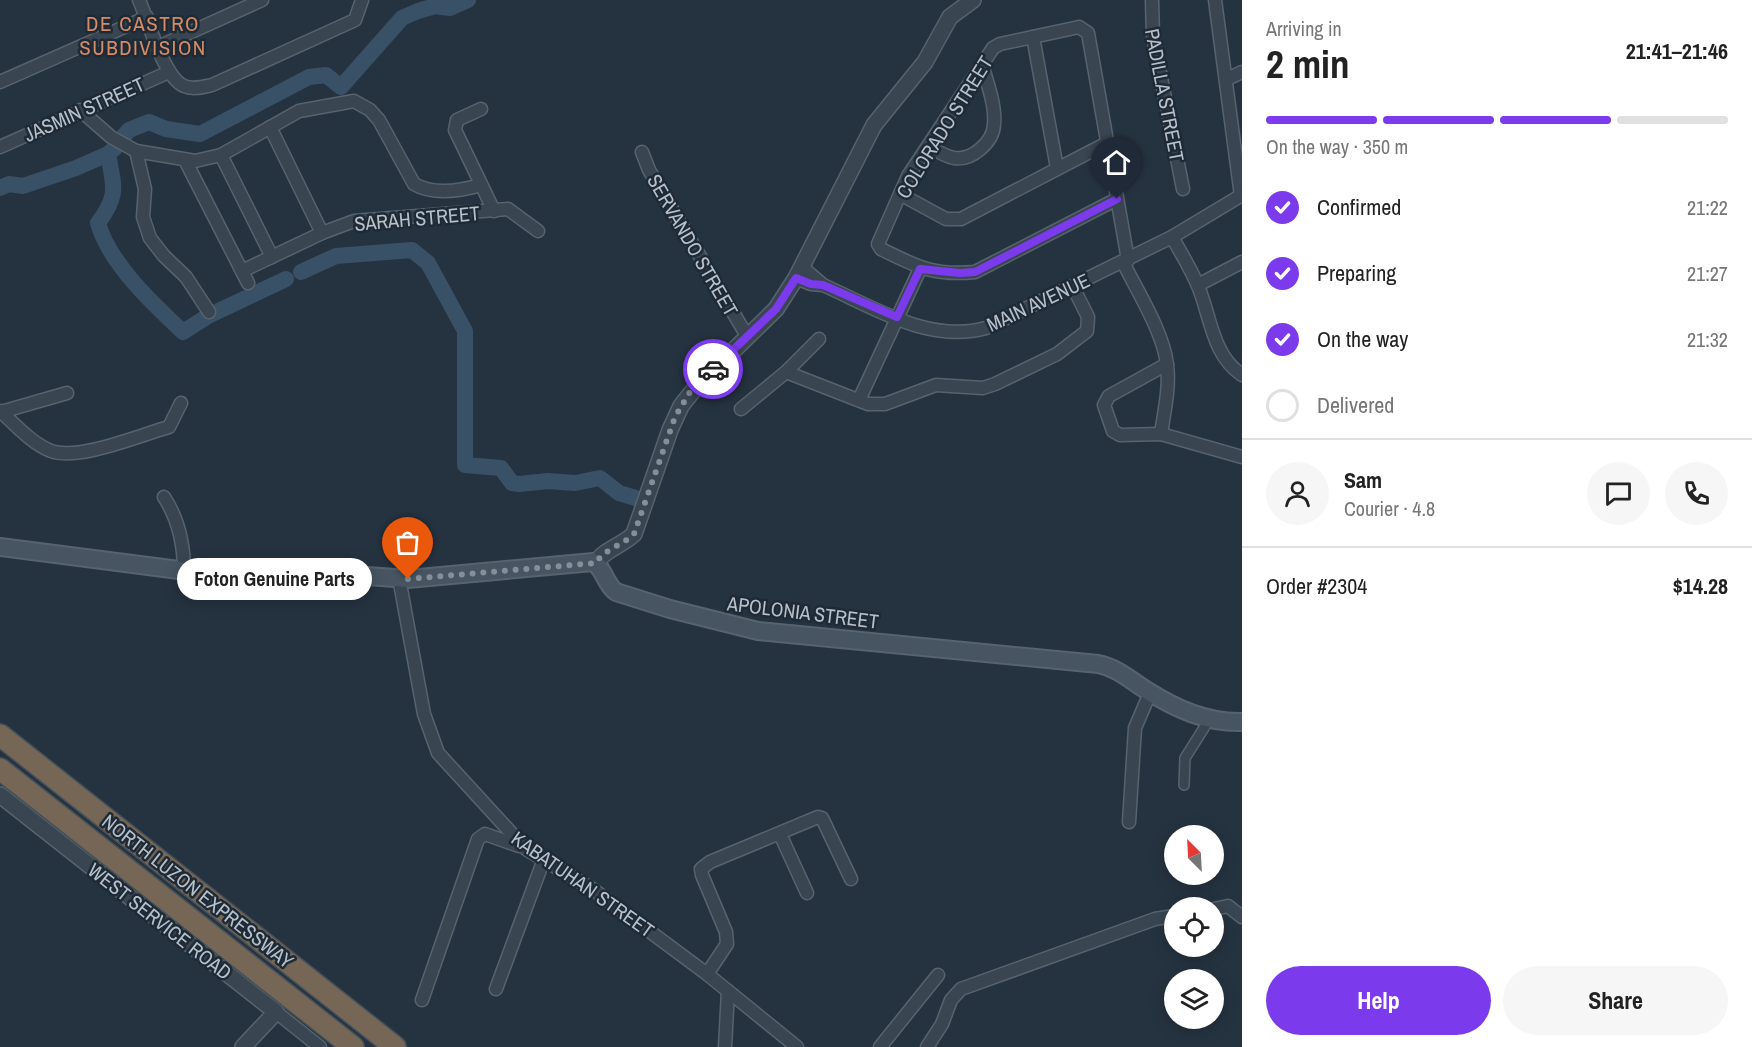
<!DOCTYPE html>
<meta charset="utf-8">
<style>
:root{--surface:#fff;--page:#f6f6f6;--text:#222;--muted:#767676;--line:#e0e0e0;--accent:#7c3aed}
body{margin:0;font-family:"Archivo Narrow",sans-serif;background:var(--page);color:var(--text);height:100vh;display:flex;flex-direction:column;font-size:22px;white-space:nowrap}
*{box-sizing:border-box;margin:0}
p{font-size:20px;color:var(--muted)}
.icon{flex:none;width:33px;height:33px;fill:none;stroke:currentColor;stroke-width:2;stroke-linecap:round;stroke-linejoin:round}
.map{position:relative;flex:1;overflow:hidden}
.side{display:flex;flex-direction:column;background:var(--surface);width:510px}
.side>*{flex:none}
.needle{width:39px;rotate:336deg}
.controls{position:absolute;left:1164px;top:825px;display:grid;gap:12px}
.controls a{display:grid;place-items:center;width:60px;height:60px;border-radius:50%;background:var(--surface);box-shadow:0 3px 15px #0003;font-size:30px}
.pin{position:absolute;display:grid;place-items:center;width:51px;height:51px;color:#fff;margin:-62px -26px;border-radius:50% 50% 50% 0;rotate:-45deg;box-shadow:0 0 6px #0007}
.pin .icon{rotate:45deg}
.courier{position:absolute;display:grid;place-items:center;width:60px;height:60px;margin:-30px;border:4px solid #7c3aed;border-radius:50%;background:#fff;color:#222;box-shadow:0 2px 8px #0007}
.bubble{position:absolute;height:42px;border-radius:21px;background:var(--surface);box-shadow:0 3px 15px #0003;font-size:20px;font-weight:700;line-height:42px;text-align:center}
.head em{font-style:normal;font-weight:700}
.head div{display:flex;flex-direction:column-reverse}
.head{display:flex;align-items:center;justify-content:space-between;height:102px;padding:0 24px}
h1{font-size:39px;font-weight:700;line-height:45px}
.bar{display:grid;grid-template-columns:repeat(4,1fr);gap:9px 6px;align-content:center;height:72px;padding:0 24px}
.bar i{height:8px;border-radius:4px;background:var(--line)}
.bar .on{background:var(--accent)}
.bar p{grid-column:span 4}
.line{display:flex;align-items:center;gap:15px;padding:0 24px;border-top:2px solid var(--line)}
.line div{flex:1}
.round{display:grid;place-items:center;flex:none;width:63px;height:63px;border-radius:32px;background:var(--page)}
ol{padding:0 24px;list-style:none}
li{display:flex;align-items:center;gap:18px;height:66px}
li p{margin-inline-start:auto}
li .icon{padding:6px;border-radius:50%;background:var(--accent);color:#fff;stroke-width:4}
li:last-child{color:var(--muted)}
li i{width:33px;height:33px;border:3px solid var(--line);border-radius:50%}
.cta{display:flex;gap:12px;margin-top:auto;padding:12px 24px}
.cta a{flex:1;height:69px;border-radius:36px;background:var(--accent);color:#fff;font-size:24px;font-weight:700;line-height:69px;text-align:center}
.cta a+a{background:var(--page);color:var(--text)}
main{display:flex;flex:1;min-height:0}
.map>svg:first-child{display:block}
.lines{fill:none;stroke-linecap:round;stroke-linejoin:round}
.river{stroke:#395167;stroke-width:16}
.pedestrian-casing{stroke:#57636d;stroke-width:12}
.minor-casing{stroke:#57636d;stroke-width:15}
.tertiary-casing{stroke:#57636d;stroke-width:18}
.secondary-casing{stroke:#57636d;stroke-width:20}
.motorway-casing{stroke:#44505a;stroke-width:24}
.pedestrian{stroke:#394550;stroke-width:9}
.minor{stroke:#394550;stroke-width:12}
.tertiary{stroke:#394550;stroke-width:15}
.secondary{stroke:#475563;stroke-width:16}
.motorway{stroke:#766656;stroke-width:21}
.done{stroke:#838f9a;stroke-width:6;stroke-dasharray:0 10.8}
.route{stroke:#7c3aed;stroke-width:8}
.labels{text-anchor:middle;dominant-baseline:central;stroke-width:5;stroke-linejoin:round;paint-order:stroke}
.street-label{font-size:20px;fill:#b6c0ca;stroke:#1e2a35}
.neighbourhood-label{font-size:21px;letter-spacing:1.5px;fill:#d58b66;stroke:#1e2a35}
</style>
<main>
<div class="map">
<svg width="1242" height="1047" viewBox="0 0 1242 1047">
<rect width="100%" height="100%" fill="#253340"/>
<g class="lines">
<g class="river">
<path d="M 122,138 L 129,130 L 149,122 L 166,129 L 200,134 L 309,77 L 326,75 L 341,87 L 402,18 L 418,11 L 435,6 L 450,8 L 468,0"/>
<path d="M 108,154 C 114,187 119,195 98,223 C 109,263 153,304 183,332 L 208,316 L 286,279"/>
<path d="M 0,188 L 9,184 L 23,186 L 76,168 L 108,154 L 115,148"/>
<path d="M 301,272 L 336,256 L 412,250 L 428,263 L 465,331 L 465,465 L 501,468 L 512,483 L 519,484 L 548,481 L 575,483 L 600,478 L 619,493 L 642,500"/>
</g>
<defs>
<path id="pedestrian" d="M 1184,785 L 1185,758 L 1209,720"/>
<g id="minor">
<path d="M 139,0 C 148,20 164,78 184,86 C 193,90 203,87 212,85 L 355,20 L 362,0"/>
<path d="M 1152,0 L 1153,37 L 1183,189"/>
<path d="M 1215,0 L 1241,196"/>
<path d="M 1033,37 L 1057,168"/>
<path d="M 158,47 L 262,0"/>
<path d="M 1227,79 L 1242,72"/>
<path d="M 0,82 L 147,17"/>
<path d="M 481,109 L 457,120 L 455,130 L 494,211"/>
<path d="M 80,110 L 111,137 L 136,151 L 195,161 L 221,155 L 299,111 L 354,101 L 370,110 L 379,120 L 414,184 C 433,195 460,191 481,185"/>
<path d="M 270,127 L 322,233"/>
<path d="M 929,146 C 937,151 944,156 954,158 C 972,161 993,142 994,125 C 996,105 987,83 982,64"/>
<path d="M 0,147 L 169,72"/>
<path d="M 136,151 L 145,189 L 143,217 L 150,238 L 164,256 L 186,277 L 209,312"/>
<path d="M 642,152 L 649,170 L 747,336"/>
<path d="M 221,155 L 272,257"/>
<path d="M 185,160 L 248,283"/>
<path d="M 900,194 L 946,219 L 961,219 L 1107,143"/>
<path d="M 1117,199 L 975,272 C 934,276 917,267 881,249 L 878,244 L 908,176 L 993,48 L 1000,44 L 1079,27 L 1088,33 L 1128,260"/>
<path d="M 1172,237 C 1181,253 1191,269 1198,286 C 1211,317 1212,355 1242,375"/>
<path d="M 1123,262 C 1137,291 1164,333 1167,365 C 1170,388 1164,412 1161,434"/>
<path d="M 802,267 L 823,285"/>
<path d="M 242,271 L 322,233 L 354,221 L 508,209 L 538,231"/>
<path d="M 796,278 L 811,284 L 823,285 C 873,307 929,344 986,328 L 1172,237 L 1242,195"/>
<path d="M 1198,285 L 1242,262"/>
<path d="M 1167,364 L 1109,396 L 1104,405 L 1113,431 L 1120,435 L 1161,434 L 1242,457"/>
<path d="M 786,372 L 868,404 L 885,404 L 936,385 L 983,388 L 995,384 L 1057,354 L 1087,331 L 1088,317 L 1073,287"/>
<path d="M 859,400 L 920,269"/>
<path d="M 741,409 L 786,372 L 819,339"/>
<path d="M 0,411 C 16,425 31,443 51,451 C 79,461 140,435 169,427 L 181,403"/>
<path d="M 1,412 L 67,393"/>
<path d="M 164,497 C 179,520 184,544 184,571"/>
<path d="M 399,578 L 424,714 L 438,753 L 526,849 L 594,890 L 707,974 L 797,1047"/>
<path d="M 1129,822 L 1135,728 L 1150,693"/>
<path d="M 780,834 L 807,893"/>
<path d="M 1214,909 L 1228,906 L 1242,917"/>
<path d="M 707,974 L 727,944 L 726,932 L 702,875 L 701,869 L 710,862 L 818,817 L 822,818 L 851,879"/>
<path d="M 496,989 L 544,859"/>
<path d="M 422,1000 L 478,839 L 485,834 L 519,846"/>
<path d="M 276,1012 L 320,1047"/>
<path d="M 725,1047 L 728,991"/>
<path d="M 880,1047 L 938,975"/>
<path d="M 927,1047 L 942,1024 L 951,1000 L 961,989 L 1155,919 L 1174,916"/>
</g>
<g id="tertiary">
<path d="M 596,563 C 603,550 623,545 634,534 L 670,430 L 681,406 L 696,387 L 776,309 L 796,278 L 874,125 L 925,62 L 950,17 L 973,0"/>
<path d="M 0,795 L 276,1012 L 243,1047"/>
</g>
<path id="secondary" d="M 0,547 L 241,578 L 314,572 L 408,579 L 593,562 C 604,568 605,584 616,592 L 670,609 L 758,631 L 1098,664 C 1118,668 1130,680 1146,690 C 1176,709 1207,723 1242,722"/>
<g id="motorway">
<path d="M 0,735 L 395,1047"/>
<path d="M 0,769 L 353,1047"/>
</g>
</defs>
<use href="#pedestrian" class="pedestrian-casing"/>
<use href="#minor" class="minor-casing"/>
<use href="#tertiary" class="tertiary-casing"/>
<use href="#secondary" class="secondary-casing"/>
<use href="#motorway" class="motorway-casing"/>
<use href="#pedestrian" class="pedestrian"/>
<use href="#minor" class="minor"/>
<use href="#tertiary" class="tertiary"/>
<use href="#secondary" class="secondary"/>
<use href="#motorway" class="motorway"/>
</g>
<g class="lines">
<path class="done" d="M 408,579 L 596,563 C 603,550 623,545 634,534 L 675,417 L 690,392 L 713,369"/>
<path class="route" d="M 713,369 L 776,309 L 796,278 L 811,284 L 823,285 L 897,317 L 920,269 L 960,273 L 975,272 L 1117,199"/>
</g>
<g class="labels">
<g class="street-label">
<text transform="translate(1165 95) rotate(79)">PADILLA STREET</text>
<text transform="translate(84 109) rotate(-24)">JASMIN STREET</text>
<text transform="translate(944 127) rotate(-58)">COLORADO STREET</text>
<text transform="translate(417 218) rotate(-5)">SARAH STREET</text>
<text transform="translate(693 245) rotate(60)">SERVANDO STREET</text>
<text transform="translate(1038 302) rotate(-25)">MAIN AVENUE</text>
<text transform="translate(803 612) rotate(7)">APOLONIA STREET</text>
<text transform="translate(583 884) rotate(35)">KABATUHAN STREET</text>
<text transform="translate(198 891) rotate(38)">NORTH LUZON EXPRESSWAY</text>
<text transform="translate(160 921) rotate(38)">WEST SERVICE ROAD</text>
</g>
<g class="neighbourhood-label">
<text x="143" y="23">DE CASTRO<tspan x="143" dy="24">SUBDIVISION</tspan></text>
</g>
</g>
</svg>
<div class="controls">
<a><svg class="needle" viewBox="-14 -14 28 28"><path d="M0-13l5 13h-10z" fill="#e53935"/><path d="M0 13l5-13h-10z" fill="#767676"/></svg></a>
<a><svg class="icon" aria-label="locate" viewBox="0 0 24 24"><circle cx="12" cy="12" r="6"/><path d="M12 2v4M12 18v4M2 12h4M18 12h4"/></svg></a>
<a><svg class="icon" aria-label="layers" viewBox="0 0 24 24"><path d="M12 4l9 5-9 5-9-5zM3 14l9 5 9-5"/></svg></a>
</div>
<div class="pin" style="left:408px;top:579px;background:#ea580c"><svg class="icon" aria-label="bag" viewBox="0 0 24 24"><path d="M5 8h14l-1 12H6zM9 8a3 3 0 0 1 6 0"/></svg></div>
<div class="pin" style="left:1117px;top:199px;background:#1f2937"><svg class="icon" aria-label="home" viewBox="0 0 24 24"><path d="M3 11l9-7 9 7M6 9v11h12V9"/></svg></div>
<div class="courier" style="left:713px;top:369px"><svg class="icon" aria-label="car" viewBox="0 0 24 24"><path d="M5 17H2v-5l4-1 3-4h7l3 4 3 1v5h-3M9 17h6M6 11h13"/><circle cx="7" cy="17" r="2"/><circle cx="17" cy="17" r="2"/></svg></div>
<div class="bubble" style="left:177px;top:558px;width:195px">Foton Genuine Parts</div>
</div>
<section class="side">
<div class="head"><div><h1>2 min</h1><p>Arriving in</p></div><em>21:41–21:46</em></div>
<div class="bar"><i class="on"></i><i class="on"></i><i class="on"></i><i></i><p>On the way · 350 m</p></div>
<ol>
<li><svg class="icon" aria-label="check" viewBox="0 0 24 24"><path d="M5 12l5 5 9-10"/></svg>Confirmed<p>21:22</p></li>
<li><svg class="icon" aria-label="check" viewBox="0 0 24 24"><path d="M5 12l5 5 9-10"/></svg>Preparing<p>21:27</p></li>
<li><svg class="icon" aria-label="check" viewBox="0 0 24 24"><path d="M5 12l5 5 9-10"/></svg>On the way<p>21:32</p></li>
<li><i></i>Delivered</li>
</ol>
<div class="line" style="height:108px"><a class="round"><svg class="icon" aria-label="person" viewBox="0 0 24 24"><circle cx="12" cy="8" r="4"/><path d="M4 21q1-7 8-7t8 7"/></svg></a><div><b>Sam</b><p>Courier · 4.8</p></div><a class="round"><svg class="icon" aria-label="chat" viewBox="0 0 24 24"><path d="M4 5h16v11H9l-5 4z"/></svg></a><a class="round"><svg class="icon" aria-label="phone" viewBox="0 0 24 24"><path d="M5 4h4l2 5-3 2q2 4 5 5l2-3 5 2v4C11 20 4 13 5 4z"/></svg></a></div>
<div class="line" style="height:78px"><div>Order #2304</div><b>$14.28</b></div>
<div class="cta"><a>Help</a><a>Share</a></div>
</section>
</main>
